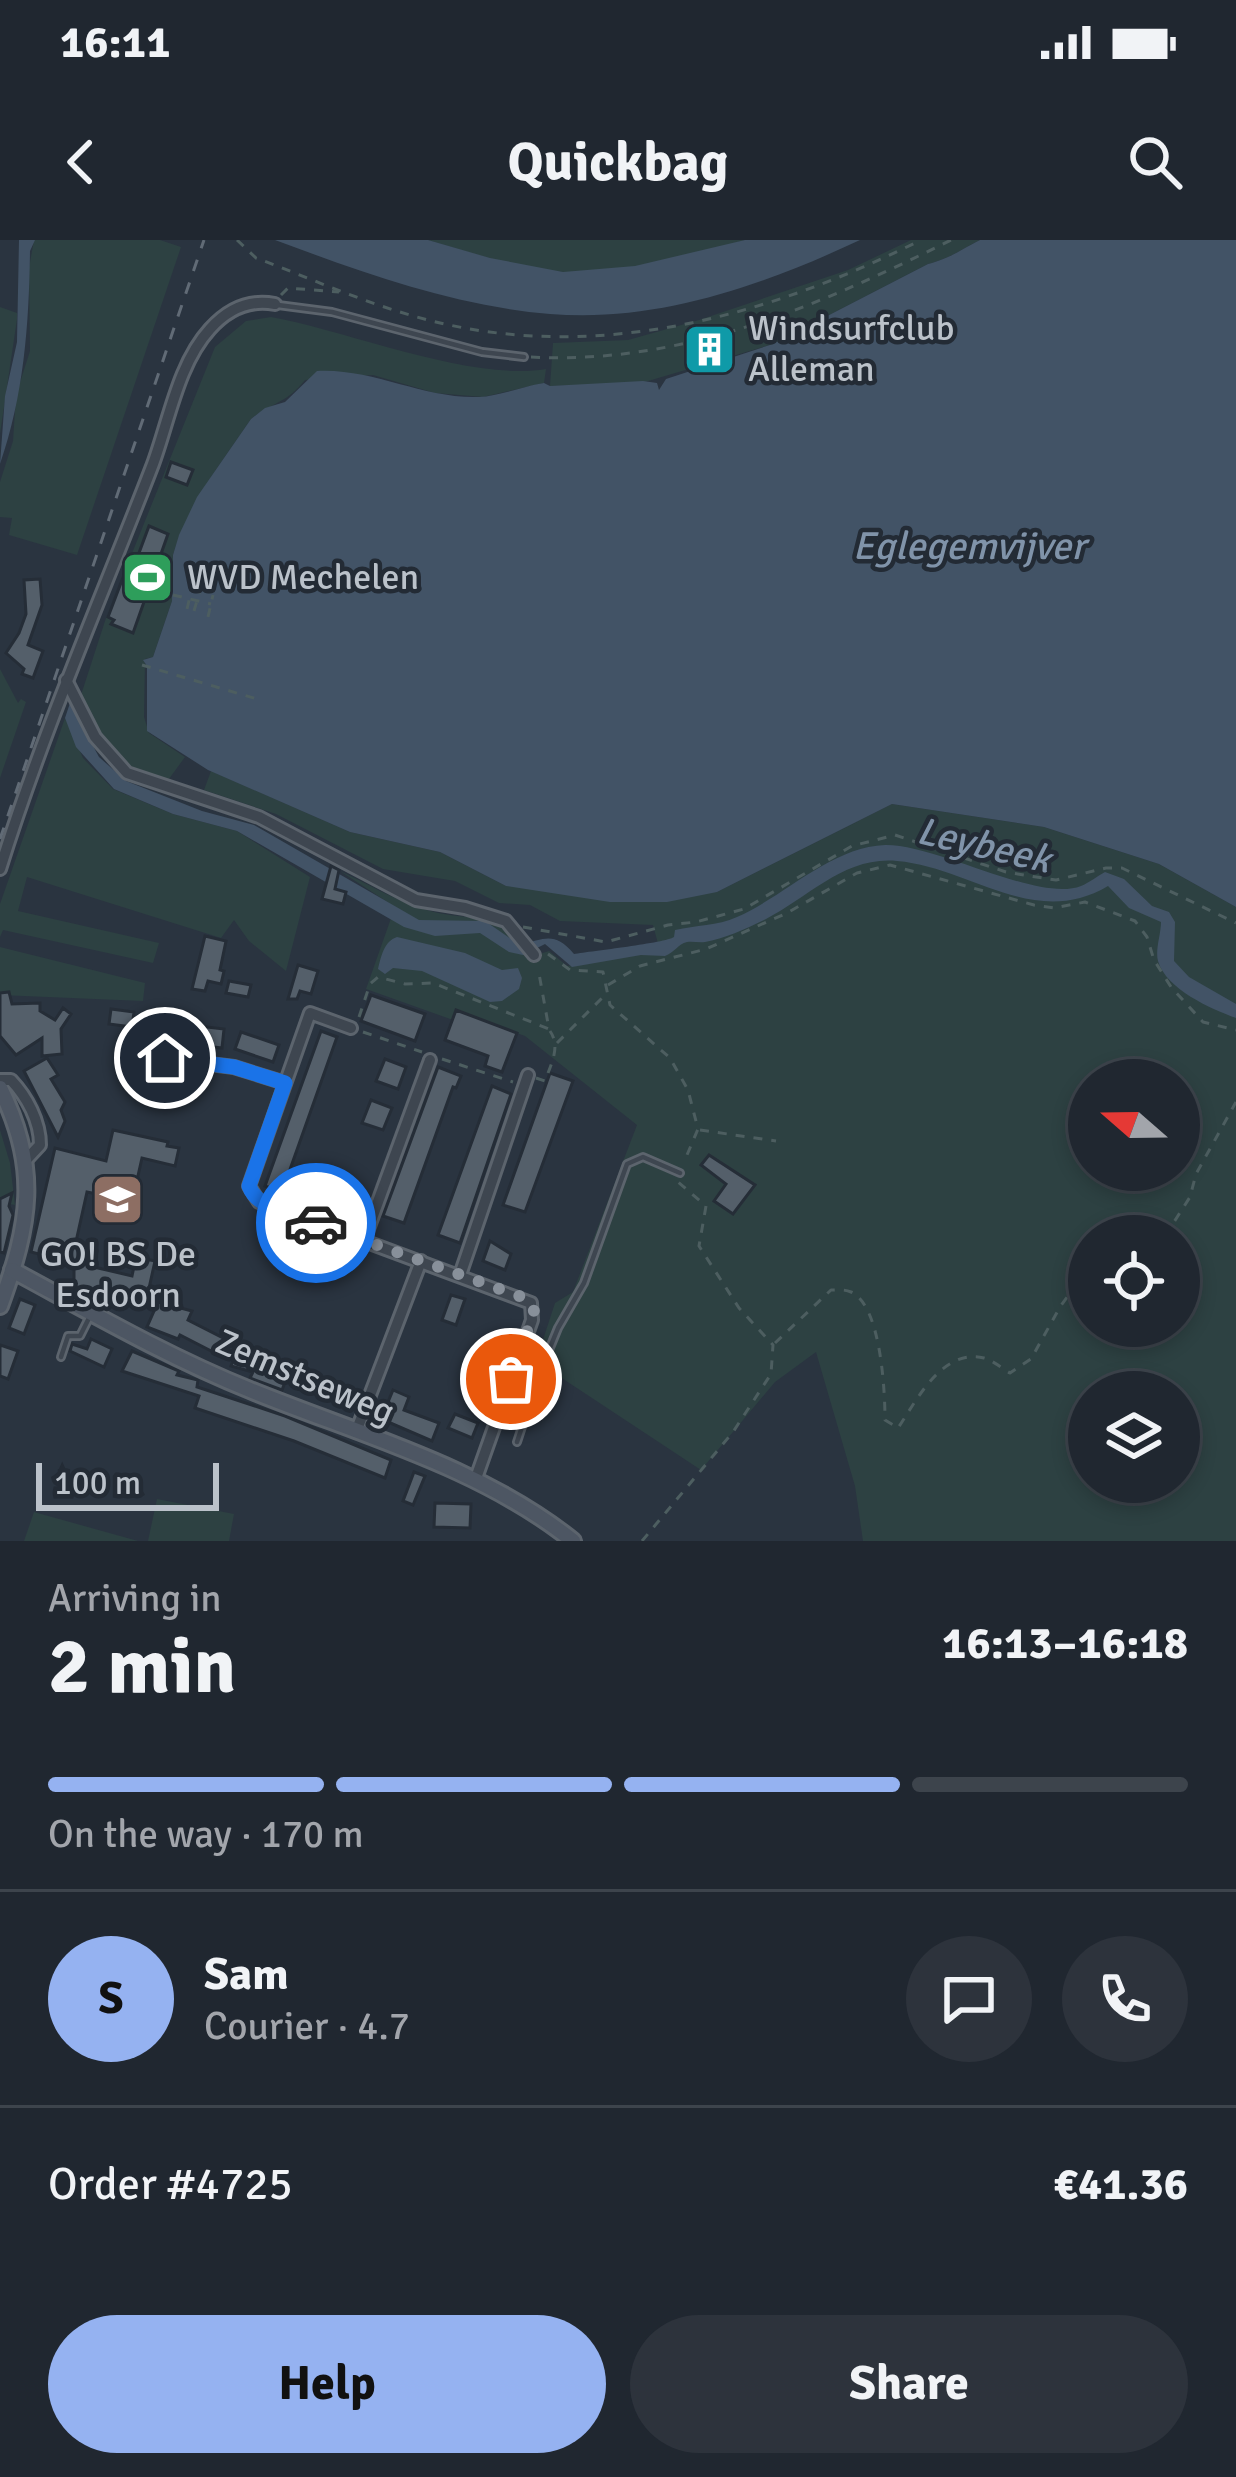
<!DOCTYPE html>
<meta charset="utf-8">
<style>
:root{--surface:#202730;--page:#2d333c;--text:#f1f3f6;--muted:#a2a5ab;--line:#3d444c;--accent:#95b2f1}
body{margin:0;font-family:Signika,sans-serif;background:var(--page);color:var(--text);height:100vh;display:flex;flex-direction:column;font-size:45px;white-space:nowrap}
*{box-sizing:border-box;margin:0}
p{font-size:39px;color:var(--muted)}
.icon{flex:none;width:66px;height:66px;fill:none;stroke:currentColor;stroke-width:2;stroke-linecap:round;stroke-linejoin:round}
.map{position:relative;height:1301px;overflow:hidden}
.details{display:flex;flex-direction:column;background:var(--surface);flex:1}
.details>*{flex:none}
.needle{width:78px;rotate:290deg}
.buttons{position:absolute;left:1068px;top:819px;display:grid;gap:24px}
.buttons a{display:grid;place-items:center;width:132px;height:132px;border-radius:50%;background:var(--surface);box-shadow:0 6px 18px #0003,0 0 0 3px var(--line);font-size:60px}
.scale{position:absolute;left:36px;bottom:30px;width:183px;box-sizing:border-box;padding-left:12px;border:6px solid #bbc2ca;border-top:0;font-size:33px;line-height:42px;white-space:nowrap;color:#bbc2ca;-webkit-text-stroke:9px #232b35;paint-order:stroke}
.pin{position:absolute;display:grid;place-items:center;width:102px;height:102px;color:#fff;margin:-51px;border:6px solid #fff;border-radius:50%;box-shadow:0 3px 12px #0007}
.courier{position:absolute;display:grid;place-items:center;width:120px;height:120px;margin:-60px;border:9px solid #1a73e8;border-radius:50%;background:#fff;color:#222;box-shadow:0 3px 15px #0007}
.overview em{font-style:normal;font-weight:800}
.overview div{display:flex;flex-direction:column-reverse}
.overview{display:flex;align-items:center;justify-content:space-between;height:204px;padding:0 48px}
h1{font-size:78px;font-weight:800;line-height:90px}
.bar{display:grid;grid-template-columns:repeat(4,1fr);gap:18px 12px;align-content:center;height:144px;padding:0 48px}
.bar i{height:15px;border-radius:9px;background:var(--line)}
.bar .active{background:var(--accent)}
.bar p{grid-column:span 4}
.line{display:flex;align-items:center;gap:30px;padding:0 48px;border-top:3px solid var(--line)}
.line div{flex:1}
.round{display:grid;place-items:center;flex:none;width:126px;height:126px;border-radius:63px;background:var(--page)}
.button{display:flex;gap:24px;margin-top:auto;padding:24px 48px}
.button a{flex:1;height:138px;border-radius:72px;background:var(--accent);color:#111;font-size:48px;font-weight:800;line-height:138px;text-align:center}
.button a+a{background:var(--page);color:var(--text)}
.status{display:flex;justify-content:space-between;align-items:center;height:84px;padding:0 60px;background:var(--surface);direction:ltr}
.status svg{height:33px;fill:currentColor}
header{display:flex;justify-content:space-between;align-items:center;height:156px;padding:0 48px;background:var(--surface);font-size:54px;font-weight:800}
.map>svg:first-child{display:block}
.green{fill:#2d4142;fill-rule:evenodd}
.water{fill:#425366}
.building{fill:#545f6a;stroke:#252d37;stroke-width:3}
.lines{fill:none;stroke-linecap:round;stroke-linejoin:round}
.lane-casing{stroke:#5c646d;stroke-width:10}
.street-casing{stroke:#5c646d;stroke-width:16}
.secondary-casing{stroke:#5c646d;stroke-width:20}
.path{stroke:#4d5e60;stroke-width:3;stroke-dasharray:9 9;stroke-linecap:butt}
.lane{stroke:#3e4650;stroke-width:4.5}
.street{stroke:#3e4650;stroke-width:10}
.secondary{stroke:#4d5663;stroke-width:14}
.rail{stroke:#616b76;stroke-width:3;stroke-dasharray:12 12;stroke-linecap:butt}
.done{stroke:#88909a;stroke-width:12;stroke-dasharray:0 21.6}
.route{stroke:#1a73e8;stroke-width:15}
.labels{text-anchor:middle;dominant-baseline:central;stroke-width:9;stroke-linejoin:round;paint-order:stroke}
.poi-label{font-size:36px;fill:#bbc2ca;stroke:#232b35;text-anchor:start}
.street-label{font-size:36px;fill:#bbc2ca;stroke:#232b35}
.water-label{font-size:39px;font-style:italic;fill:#8093a9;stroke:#232b35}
</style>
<div class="status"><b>16:11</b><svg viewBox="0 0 49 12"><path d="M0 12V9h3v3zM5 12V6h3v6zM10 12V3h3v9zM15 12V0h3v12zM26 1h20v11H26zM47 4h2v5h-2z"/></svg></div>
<header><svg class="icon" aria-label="back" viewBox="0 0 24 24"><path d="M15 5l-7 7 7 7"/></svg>Quickbag<svg class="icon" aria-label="search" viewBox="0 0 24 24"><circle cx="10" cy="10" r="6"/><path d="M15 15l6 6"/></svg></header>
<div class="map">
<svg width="1236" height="1301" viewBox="0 0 1236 1301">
<rect width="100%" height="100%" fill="#2a3440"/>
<g class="green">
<path d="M 34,0 L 160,0 L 181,7 L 77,315 L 9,295 L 12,278 L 0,277 L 0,242 L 13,201 L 16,155 L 30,111 L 29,28 Z"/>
<path d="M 428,0 L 745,0 C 688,17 623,35 563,32 C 518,29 471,13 428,0 Z"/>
<path d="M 911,0 L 980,0 C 960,10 951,18 928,24 L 773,104 L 638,144 L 550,146 L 553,103 L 628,100 L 699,80 L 848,30 Z"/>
<path d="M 0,67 L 17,73 L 17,79 L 0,194 Z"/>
<path d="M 271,77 C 348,91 473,142 546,129 L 544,143 L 483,157 L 435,153 L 373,135 L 305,140 C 287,163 273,162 251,179 L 213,234 L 179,296 L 173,315 L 172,361 L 153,417 L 145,419 L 144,477 L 149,493 L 185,517 L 166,543 C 113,523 105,504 81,455 L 106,378 L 215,107 L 246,81 Z"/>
<path d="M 0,429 L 18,463 L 21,459 L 26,462 L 0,538 Z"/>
<path d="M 65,478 L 83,518 L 113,549 L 173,574 L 237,591 L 310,637 L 286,731 L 249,701 L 234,680 L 221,698 L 27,637 L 18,671 L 159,703 L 153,723 L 3,690 L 0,697 L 0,664 Z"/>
<path d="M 211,531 L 350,592 L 440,612 L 506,646 L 717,652 L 892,564 L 1044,587 L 1159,624 L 1236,667 L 1236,1301 L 863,1301 L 855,1246 L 816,1112 L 775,1142 L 701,1230 L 536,1121 L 555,1063 L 573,1052 L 637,885 L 525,796 L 457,771 L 453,780 L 366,749 L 395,667 L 340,631 C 366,643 393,659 420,668 C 466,684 501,666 530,717 L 549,711 L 567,726 L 660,711 L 653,685 L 560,681 L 530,665 L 499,663 L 455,641 L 383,629 L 276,574 L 204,550 ZM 1089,840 L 1179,840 L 1179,930 L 1089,930 ZM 1089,996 L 1179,996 L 1179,1086 L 1089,1086 ZM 1089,1152 L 1179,1152 L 1179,1242 L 1089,1242 Z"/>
<path d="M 0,707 L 145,743 L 143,761 L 0,755 Z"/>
<path d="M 0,890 L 10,923 L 15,965 L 0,962 Z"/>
<path d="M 157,1259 L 234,1274 L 229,1301 L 148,1301 Z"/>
<path d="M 34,1272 L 138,1301 L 24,1301 Z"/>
</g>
<g class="water">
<path d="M 19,0 L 35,0 L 30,11 C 29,84 24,155 0,224 L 5,156 L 17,102 Z"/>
<path d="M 275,0 L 428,0 L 490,18 L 563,32 L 635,26 L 745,0 L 860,0 C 764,45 658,83 550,74 C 454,66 364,33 275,0 Z"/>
<path d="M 980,0 L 1236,0 L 1236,667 L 1159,624 L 1044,587 L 892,564 L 717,652 L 667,662 L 610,662 L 506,646 L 440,612 L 350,592 L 208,530 L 147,491 L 147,426 L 143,420 L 153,417 L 172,361 L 173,315 L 179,295 L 197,257 L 251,179 L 265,168 L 285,162 L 317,131 C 373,128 423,159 479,157 C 498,156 525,146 544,143 L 550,146 L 643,141 L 657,143 L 659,150 L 666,139 L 773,104 L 928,24 C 951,18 960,10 980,0 Z"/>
<path d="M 70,463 L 99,517 L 126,541 L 202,571 L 254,585 L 419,680 L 485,681 L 520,705 C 545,699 554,691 574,714 C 592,711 665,703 674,697 L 675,690 C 696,685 717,686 737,677 C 785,656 831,607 885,605 C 937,604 1038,663 1081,646 C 1089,643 1097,636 1105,632 L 1124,639 L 1152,666 L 1169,672 L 1175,682 L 1174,721 L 1189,737 L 1236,764 L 1236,778 C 1211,769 1166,749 1158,721 C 1155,710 1161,694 1161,682 L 1129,668 L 1108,646 C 1034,690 970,627 897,621 C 845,616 809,657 766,679 C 748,688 724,699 705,702 C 699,703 693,701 687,702 C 678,704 674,713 665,716 L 641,715 L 572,727 L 545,704 L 523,715 L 509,712 L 480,693 L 435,696 L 404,687 L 237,591 L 173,574 L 114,549 L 76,507 L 65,478 Z"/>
<path d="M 397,697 L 465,713 L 502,730 L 518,728 L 522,738 L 519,749 L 502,761 L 490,762 L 422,731 L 393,728 L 385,734 L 378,729 C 381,717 384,701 397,697 Z"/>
</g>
<g class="building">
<path d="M 727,97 L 729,106 L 700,116 L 697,104 Z"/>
<path d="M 171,222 L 193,230 L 187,245 L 166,237 Z"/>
<path d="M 149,286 L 168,294 L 133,393 L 111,384 L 114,380 L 108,377 L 124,335 L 130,337 Z"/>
<path d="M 40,339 L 42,365 L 28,405 L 43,411 L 33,438 L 22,434 L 24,429 L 6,413 L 19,393 L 26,374 L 24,340 Z"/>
<path d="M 331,626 L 339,630 L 335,649 L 346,652 L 343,664 L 322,659 Z"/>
<path d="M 205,696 L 226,701 L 220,730 L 224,731 L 221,744 L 208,741 L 205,751 L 192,749 Z"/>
<path d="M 298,725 L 318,731 L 311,754 L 300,751 L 297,759 L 288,759 Z"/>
<path d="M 229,741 L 251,745 L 248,757 L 226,753 Z"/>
<path d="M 9,752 L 12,764 L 40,763 L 40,771 L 55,780 L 63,768 L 71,774 L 61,789 L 62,814 L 42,816 L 42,798 L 16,815 L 0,796 L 0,753 Z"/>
<path d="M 371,755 L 425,774 L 415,801 L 361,781 Z"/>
<path d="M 111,769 L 134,772 L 132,787 L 109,784 Z"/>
<path d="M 456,770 L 517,793 L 502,832 L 485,826 L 488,816 L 445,800 Z"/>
<path d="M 148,780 L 224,789 L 222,808 L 146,799 Z"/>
<path d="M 321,791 L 337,797 L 282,952 L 265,946 Z"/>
<path d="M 241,792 L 279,805 L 273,822 L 235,809 Z"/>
<path d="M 47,818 L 58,835 L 51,839 L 65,862 L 61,870 L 65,881 L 58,897 L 24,831 Z"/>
<path d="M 385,819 L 406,827 L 398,849 L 376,841 Z"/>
<path d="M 438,827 L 461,836 L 456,848 L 453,847 L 404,983 L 383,976 Z"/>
<path d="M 550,833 L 573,841 L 525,972 L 503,965 Z"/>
<path d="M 492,846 L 511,854 L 460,1003 L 438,995 Z"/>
<path d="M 371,860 L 392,868 L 383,890 L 362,883 Z"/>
<path d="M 113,890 L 168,902 L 167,906 L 179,908 L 175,926 L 142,918 L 135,949 L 114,945 L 112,957 L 87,952 L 75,1006 L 97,1011 L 94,1027 L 132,1036 L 136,1017 L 155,1021 L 146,1062 L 74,1048 L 74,1023 L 31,1012 L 55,908 L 106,921 Z"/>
<path d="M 709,915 L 755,945 L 733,974 L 714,961 L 726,944 L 701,925 Z"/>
<path d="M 12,953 L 9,966 L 13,975 L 4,1013 L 0,1012 L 0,959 Z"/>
<path d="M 490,1001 L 511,1014 L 505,1030 L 483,1021 Z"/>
<path d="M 451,1055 L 465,1059 L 456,1085 L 442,1080 Z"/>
<path d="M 20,1059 L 35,1065 L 24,1094 L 9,1088 Z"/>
<path d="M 158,1062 L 192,1071 L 188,1080 L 227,1100 L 219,1115 L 180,1095 L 178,1099 L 147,1087 Z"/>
<path d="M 91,1099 L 112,1109 L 104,1127 L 70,1111 L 72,1104 L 87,1109 Z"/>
<path d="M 0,1105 L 18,1111 L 8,1139 L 0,1136 Z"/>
<path d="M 132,1111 L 179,1131 L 177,1135 L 198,1140 L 197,1147 L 285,1176 L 391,1220 L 385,1238 L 294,1201 L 195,1168 L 199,1156 L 122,1131 Z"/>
<path d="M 235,1115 L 265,1124 L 264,1128 L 287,1137 L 282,1150 L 250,1138 L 253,1132 L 231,1126 Z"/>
<path d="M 393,1150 L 409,1157 L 404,1170 L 439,1183 L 432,1201 L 381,1179 Z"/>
<path d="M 455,1174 L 478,1183 L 472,1198 L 448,1188 Z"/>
<path d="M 414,1232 L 425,1236 L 413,1265 L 403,1261 Z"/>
<path d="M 435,1263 L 471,1264 L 470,1288 L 434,1287 Z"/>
</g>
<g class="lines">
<defs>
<g id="lane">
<path d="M 278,65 L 332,72 L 482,112 L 524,117"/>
<path d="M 61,1117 L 68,1096 L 80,1096 L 89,1078"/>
<path d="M 517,1122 L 540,1132"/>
<path d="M 517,1202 L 540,1132 L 558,1088 L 584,1043 L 627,924 L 643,917 L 680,933"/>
</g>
<g id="street">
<path d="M 66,440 L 95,497 L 127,533 L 259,577 L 416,660 L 465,668 L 506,681 L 534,715"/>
<path d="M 0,629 C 43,491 101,359 153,224 C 169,181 178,124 210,89 C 227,70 249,59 275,64"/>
<path d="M 351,788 L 310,773 L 249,946 L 259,962 L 531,1063 L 532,1080 L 475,1241"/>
<path d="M 133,800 L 130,814 L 234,827 L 285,843"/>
<path d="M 0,840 L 11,840 C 27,857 40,881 40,905 L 26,920"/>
<path d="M 364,1000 L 430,820"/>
<path d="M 460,1035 L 528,835"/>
<path d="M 356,1192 L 421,1021"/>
</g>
<g id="secondary">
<path d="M 0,848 C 40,928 30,984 0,1066"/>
<path d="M 12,1030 C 90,1072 168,1117 250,1150 C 358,1194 481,1227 573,1301"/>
</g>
</defs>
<use href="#lane" class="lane-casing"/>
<use href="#street" class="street-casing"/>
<use href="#secondary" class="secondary-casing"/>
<g class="path">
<path d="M 237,0 L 256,18 C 307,37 358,60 410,75 C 585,127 763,79 921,0"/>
<path d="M 281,55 L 288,48 L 339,52"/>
<path d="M 531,117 C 682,125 819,66 951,0"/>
<path d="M 173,355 L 211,364"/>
<path d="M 187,369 L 192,348"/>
<path d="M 194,371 L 200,350"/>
<path d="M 208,377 L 213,355"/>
<path d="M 142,425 L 257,459"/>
<path d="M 523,687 L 606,702 L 668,685 L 696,682 L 744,669 L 852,606 L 895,595 L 1006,632 L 1030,636 L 1056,640 L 1106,628 L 1122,628 L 1236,683"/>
<path d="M 548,714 L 570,730 L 603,732 L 610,765 L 670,818 L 688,850 L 698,889 L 684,922"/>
<path d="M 608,745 L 640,726 L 706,709 L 787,673 L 857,633 L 890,625 L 1034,665 L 1054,668 L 1085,662 L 1135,681 L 1147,697 L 1154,720 L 1171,747 L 1203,782 L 1236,790"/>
<path d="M 359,777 L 370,744 L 378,737 L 405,744 L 433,743 L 549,789 L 538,728"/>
<path d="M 363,792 L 422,812"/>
<path d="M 557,803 L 605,755"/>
<path d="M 442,819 L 513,842"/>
<path d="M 536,838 L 545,841 C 551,824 561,807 550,791"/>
<path d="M 700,890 L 776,901"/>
<path d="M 1165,996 L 1190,957 L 1196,934 L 1236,862"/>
<path d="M 775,1103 L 831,1050 C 837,1050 844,1049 851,1052 C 881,1065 885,1151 885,1180 L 898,1188 C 917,1160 942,1108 984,1118 C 992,1120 1003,1129 1010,1133 L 1031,1119 L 1060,1067 L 1089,1027"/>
<path d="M 642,1301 L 733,1192 L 771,1134 L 773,1105 L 739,1068 L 699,1006 L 706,966 L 678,942"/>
</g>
<use href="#lane" class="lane"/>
<use href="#street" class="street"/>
<use href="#secondary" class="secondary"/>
<path class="rail" d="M 0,599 L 204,0"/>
</g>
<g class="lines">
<path class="done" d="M 316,983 L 525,1058 L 534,1071 L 511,1139"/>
<path class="route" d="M 165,818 L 234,827 L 285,843 L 249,946 C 258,970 293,974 316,983"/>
</g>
<defs>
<symbol id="building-square" viewBox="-11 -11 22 22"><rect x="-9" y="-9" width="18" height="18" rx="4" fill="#0f9aa8" stroke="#232b35"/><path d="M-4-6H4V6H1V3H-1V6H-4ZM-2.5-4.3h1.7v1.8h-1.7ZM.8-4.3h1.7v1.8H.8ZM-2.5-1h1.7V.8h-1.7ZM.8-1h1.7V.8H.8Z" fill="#fff"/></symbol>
<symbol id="stadium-square" viewBox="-11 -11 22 22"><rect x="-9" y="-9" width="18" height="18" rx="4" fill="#2e9e5b" stroke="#232b35"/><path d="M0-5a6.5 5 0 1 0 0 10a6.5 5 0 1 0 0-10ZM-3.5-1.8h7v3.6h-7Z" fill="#fff"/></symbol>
<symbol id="school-square" viewBox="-11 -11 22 22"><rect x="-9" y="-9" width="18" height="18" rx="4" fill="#8d6e63" stroke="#232b35"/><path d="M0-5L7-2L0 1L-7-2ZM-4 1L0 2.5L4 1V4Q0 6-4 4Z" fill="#fff"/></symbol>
</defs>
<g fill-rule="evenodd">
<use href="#building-square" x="680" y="80" width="59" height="59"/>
<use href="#stadium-square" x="118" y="308" width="59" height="59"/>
<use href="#school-square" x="88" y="930" width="59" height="59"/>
</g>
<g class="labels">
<g class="poi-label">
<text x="748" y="88">Windsurfclub<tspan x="748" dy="41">Alleman</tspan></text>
<text x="187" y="337">WVD Mechelen</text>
<text x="118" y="1014" text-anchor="middle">GO! BS De<tspan x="118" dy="41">Esdoorn</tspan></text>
</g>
<g class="street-label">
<text transform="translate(305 1137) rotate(23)">Zemstseweg</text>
</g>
<g class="water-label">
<text x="969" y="306">Eglegemvijver</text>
<text transform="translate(984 605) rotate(13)">Leybeek</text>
</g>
</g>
</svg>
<div class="buttons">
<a><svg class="needle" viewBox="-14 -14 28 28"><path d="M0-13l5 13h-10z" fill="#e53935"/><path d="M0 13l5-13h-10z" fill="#a2a5ab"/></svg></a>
<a><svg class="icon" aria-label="locate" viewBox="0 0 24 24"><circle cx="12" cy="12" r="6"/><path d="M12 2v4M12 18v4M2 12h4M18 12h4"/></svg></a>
<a><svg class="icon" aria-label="layers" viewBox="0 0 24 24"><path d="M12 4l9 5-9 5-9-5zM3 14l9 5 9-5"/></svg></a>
</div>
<div class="scale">100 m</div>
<div class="pin" style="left:511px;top:1139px;background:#ea580c"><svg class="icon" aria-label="bag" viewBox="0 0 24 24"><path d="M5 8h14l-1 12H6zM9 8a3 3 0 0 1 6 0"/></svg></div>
<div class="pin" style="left:165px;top:818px;background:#1f2937"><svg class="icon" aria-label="home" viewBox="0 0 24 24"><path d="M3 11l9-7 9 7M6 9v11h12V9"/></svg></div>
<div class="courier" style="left:316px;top:983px"><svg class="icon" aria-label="car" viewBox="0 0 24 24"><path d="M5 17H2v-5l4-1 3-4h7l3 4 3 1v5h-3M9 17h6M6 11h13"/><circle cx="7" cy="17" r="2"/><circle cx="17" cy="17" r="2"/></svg></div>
</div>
<section class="details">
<div class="overview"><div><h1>2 min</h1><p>Arriving in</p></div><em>16:13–16:18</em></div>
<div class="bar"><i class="active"></i><i class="active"></i><i class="active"></i><i></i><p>On the way · 170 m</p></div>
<div class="line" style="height:216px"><b class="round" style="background:var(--accent);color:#111">S</b><div><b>Sam</b><p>Courier · 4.7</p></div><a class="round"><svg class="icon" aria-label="chat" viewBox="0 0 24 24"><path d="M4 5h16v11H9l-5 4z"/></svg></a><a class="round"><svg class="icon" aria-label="phone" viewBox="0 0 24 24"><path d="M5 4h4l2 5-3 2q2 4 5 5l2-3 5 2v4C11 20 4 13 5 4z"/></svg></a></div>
<div class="line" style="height:156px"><div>Order #4725</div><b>€41.36</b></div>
<div class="button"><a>Help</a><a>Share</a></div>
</section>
